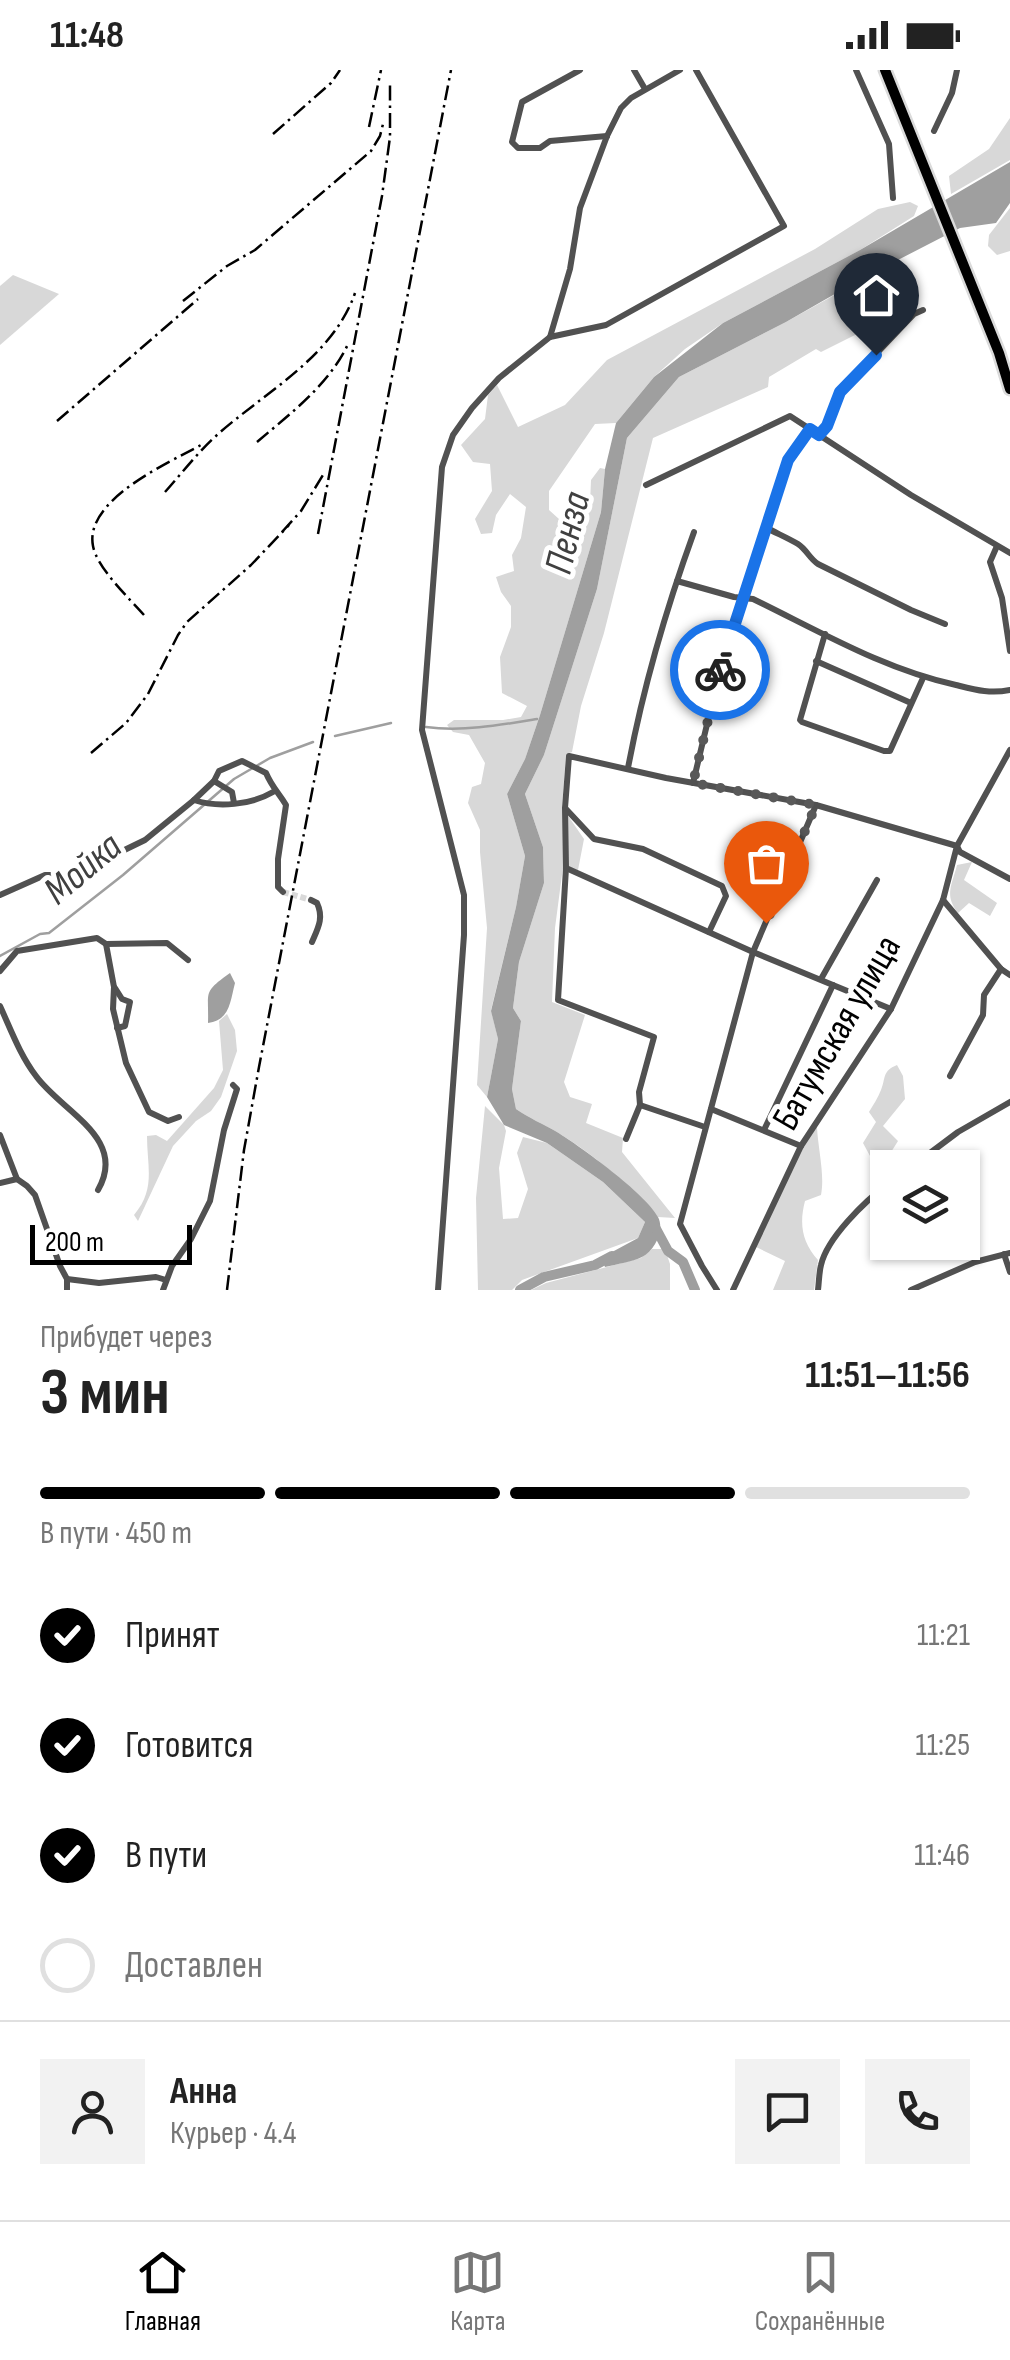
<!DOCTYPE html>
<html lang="ru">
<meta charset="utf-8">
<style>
:root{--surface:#fff;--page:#f2f2f2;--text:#222;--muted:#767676;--line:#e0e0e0;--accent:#000}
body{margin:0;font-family:"Sofia Sans Condensed",sans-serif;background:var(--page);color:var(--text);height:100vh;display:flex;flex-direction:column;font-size:38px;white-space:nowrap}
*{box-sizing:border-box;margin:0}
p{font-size:32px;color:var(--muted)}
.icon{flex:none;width:55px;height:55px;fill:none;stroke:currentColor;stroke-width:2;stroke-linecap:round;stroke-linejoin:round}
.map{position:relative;height:1220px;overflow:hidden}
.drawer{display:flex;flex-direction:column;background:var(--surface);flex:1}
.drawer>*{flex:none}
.tools{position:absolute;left:870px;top:1080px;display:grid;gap:20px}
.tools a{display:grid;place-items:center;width:110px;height:110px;border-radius:0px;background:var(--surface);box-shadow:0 2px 8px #0004;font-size:50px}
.scale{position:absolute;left:30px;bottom:25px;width:162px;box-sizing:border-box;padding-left:10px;border:5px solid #000;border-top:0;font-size:28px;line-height:35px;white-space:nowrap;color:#000;-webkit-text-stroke:8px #fff;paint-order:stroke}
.pin{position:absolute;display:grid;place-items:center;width:85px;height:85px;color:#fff;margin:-102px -42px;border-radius:50% 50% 50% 0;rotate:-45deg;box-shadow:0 0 10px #0007}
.pin .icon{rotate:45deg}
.courier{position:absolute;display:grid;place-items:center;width:100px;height:100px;margin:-50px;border:8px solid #1a73e8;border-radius:50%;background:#fff;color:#222;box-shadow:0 2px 12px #0007}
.summary em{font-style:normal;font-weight:700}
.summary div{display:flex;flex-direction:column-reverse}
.summary{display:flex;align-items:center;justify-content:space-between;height:170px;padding:0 40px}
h1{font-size:65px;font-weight:700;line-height:75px}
.bar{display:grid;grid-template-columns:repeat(4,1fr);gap:15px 10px;align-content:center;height:120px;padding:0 40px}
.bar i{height:12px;border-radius:8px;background:var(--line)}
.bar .on{background:var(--accent)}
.bar p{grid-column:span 4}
.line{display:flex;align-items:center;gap:25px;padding:0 40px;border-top:2px solid var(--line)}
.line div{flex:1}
.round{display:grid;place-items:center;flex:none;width:105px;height:105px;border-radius:0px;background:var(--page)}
ol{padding:0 40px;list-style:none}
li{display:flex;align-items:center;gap:30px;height:110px}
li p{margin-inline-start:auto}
li .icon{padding:10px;border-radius:50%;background:var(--accent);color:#fff;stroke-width:4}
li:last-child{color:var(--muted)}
li i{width:55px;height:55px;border:5px solid var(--line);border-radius:50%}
.status{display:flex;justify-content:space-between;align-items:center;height:70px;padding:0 50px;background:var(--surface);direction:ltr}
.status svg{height:28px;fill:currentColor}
.menu{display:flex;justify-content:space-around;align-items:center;height:140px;border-top:2px solid var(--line);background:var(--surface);font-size:28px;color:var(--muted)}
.menu a{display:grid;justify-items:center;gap:5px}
.menu .on{color:var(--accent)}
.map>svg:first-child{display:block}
.green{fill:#d8d8d8}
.water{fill:#9f9f9f}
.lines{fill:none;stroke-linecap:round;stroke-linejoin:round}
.stream{stroke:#9f9f9f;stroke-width:2.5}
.river{stroke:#9f9f9f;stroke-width:10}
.minor-tunnel{stroke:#d9d9d9;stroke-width:6;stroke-dasharray:6 3;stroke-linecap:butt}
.primary-casing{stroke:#dbdbdb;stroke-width:15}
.minor{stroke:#515151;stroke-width:6}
.primary{stroke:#000;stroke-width:10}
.rail{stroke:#000;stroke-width:2.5;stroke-dasharray:15 5 2.5 5;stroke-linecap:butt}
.done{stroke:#595959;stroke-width:10;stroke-dasharray:0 18}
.route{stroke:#1a73e8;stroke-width:12}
.labels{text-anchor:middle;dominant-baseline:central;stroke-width:10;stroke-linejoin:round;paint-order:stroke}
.street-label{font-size:38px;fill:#000;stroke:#fff}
.water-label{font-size:40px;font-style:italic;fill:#404040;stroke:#fff}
</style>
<div class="status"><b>11:48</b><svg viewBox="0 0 49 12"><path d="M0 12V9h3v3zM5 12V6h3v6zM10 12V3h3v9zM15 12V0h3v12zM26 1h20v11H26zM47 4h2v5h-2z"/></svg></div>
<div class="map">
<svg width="1010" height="1220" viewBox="0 0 1010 1220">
<rect width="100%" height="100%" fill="#fff"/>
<g class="green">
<path d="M 1010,48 L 1010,90 L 951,124 L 949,106 L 989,79 Z"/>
<path d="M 910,132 L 918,136 L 914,146 L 860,180 L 723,253 L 685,279 L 654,307 L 616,353 L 595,354 L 549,421 L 549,440 L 559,449 L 573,451 L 590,433 L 591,410 L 600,398 L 605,399 L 601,442 L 540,645 L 525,689 L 507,724 L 525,786 L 516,837 L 491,940 L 498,969 L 487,1027 L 477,1015 L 487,858 L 480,782 L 480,760 L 468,733 L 472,717 L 481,714 L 485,693 L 469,665 L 453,662 L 447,655 L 454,650 L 503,650 L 521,647 L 527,636 L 502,623 L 500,587 L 511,557 L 511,536 L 501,522 L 496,507 L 514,501 L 512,485 L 521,468 L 526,437 L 510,424 L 496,445 L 492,463 L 481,464 L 475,449 L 492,421 L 490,394 L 473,392 L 461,375 L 485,349 L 488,325 L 497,315 L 518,357 L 565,335 L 607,290 L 815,179 L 878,139 Z"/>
<path d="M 1010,138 L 1010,181 L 997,185 L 988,176 L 989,165 Z"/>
<path d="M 883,198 L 898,229 L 912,226 L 915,235 L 821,282 L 816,279 L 769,307 L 768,317 L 653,368 L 604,563 L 581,636 L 572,682 L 566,684 L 562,737 L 584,769 L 578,800 L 563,797 L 555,858 L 552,932 L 585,945 L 564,1012 L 570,1027 L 592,1034 L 586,1053 L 623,1068 L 622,1082 L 675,1148 L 658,1147 C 629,1115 595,1085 557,1062 C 543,1054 529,1048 516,1039 L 512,1019 L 521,951 L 513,938 L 519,892 L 544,813 L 543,777 L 525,724 L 544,685 L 597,519 L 627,368 L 679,307 L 786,252 Z"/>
<path d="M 13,205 L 59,224 L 0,275 L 0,216 Z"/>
<path d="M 972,792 L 964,810 L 997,833 L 990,846 L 969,833 L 958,843 C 944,825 952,815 957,795 Z"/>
<path d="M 227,944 L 235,960 L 237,981 L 221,1027 L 211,1041 L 196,1051 L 173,1076 L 138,1151 L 134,1145 C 156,1119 147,1097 147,1066 L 156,1065 L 167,1071 L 214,1018 L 223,1000 L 219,951 Z"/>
<path d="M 897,995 L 903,1006 L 905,1029 L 883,1056 L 898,1071 L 888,1087 L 895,1097 L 888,1098 L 887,1107 L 883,1110 L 863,1073 L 876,1052 L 869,1042 C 873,1035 878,1028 881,1020 C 886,1008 882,1001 897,995 Z"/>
<path d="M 485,1036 L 504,1055 L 506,1061 L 499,1098 L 503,1149 L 518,1148 L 528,1119 L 517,1083 L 523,1067 L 547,1073 L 603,1112 L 645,1152 L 638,1168 L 522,1210 L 512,1220 L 478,1220 L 476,1128 Z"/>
<path d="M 817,1057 C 818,1079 825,1105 821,1125 L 805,1131 C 799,1154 802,1172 818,1190 L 814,1220 L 773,1220 L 785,1191 L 756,1177 L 802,1077 Z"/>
<path d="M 652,1179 L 665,1179 L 670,1194 L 670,1220 L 531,1220 L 546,1213 L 641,1188 Z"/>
</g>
<g class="water">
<path d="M 1010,92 L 1010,133 L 996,153 L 960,158 L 861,209 L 786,252 L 679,307 L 627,368 L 597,519 L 544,685 L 525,724 L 543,777 L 544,813 L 519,892 L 513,938 L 521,951 L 512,1019 L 516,1039 C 529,1048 543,1054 557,1062 C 581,1077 645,1123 658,1147 C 665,1160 655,1180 642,1187 C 632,1192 617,1194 605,1197 L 601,1188 L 638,1168 L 645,1152 L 603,1112 L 547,1073 L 504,1055 L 487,1027 L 498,969 L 491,941 L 516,837 L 525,786 L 507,724 L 525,689 L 540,645 L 601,442 L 605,399 L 616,353 L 654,307 L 723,253 L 860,180 Z"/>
<path d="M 230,903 L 235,913 C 230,932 230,950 208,953 C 209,921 202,923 230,903 Z"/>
</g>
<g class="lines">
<g class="stream">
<path d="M 426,657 C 462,662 501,655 537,649"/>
<path d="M 335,666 L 391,653"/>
<path d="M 0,886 L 40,864 L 49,863 L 123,805 L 234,709 L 270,688 L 313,672"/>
</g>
<g class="river">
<path d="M 654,1155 L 668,1181 L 683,1192 L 695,1220"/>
<path d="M 520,1220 L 544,1207 L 595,1195 L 612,1186"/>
</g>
<path class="minor-tunnel" d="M 283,822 L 311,830"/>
<defs>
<path id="primary" d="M 885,0 L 999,283 L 1010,319"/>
</defs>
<use href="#primary" class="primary-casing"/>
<g class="minor">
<path d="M 580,0 L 522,32 L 512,72 L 518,78 L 540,78 L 550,71 L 607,66"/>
<path d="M 634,0 L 645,19"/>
<path d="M 856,0 L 889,74 L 893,128"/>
<path d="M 934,61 L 952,23 L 957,0"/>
<path d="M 550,267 L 570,199 L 580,138 L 607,66 L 621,38 L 631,28 L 680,0"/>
<path d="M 819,365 L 827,356 L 840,322 L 914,244 L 923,240"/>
<path d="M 646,415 L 790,346 L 911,425 L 1010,483"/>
<path d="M 765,457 C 776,463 788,468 798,474 C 807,480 809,488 818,494 L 911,540 L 945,554"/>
<path d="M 997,476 L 990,492 L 1002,528 L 1010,581"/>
<path d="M 677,511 L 734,527 L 753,529 C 819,561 885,600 956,615 C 976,620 990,624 1010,620"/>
<path d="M 825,564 L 800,650 L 802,652 L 884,681 L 890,681 L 923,608"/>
<path d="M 816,591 L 911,633"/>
<path d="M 628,698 C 643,618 666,539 694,462"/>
<path d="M 214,711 L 232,722 L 234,733"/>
<path d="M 693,713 L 720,600 L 765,457 L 788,390 L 810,359"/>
<path d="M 194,730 L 214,711 L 219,701 L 242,691 L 266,703 C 272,717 278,722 286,735 L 278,789 L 278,817 L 283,822"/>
<path d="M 566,739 L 594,769 L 643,779 L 722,816 L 726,826 L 709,862"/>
<path d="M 566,798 L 753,882 L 891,939"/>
<path d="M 0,825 L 45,805 L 73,805 L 145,770 L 194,730 C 218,738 251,735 273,722"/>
<path d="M 311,830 L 317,833 C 324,848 318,858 312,872"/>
<path d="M 943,830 L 1001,899 L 1010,905"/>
<path d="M 106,874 L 114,917 L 113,939 L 126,993 L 149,1042 L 168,1051 L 179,1047"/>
<path d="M 0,901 L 17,881 L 97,868 L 106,874 L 167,873 L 188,890"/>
<path d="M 821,909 L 877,810"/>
<path d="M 115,918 L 122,929 L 130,932 L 125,956 L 117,958"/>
<path d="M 0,936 C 11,960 20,985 36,1006 C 62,1042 128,1068 98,1120"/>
<path d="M 950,1006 L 983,945 L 984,925 L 1001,899"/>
<path d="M 711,1039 L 801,1076"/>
<path d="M 705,1057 L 640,1035 L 639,1022 L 654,967 L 558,930 L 566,798 L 565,738 L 569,686 L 666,708 L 816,735 L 957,776 L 960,782 L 1010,809"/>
<path d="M 764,1060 L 833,915"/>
<path d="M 0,1065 L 17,1109 L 27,1116 L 35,1125 L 60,1196 L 67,1209 L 67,1220"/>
<path d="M 626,1069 L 640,1035"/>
<path d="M 910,1098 L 958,1062 L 1010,1032"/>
<path d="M 0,1113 L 17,1109"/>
<path d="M 1004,1184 L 1010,1202"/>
<path d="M 67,1209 L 99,1213 L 156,1207 L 166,1210"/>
<path d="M 163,1220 L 172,1196 L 191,1169 L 210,1131 L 224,1060 L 237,1019 L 233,1015"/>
<path d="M 438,1220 L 464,865 L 464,825 L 422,660 L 442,397 L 453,365 L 472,338 L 499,308 L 550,267 L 606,255 L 784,156 L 696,0"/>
<path d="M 717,1220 L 702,1196 L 680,1154 L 753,882 L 816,735"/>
<path d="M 733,1220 L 801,1076 L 891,939 L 943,830 L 957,776 L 1010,680"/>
<path d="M 818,1220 C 819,1212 819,1203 821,1195 C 827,1168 865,1131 888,1114"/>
<path d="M 911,1220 L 975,1192 L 1010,1183"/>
</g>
<use href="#primary" class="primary"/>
<g class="rail">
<path d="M 369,57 L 381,0"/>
<path d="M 273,64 L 331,13 L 340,0"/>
<path d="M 183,231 L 227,196 L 255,180 L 371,81 L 380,66 L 383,54"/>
<path d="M 57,351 L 198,229"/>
<path d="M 257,372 C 291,343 330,314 349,272"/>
<path d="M 165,422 C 182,403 198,382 217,365 C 265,322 333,287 355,223"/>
<path d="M 282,462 L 301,441 L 323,405"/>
<path d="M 318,464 L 382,126 L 390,67 L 390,12"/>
<path d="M 144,545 C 129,528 97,498 93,476 C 84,430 168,393 201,375"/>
<path d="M 91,683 L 126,653 L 148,624 L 178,565 L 187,552 L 251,495 L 289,455"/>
<path d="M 227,1220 L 244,1080 L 259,997 L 451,0"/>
</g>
</g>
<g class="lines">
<path class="done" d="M 720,600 L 693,713 L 816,735 L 766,853"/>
<path class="route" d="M 720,600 L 788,390 L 810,359 L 819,365 L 827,356 L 840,322 L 876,285"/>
</g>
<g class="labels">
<g class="street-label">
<text transform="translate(837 963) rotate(-60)">Батумская улица</text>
</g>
<g class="water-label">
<text transform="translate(568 463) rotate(-76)">Пенза</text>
<text transform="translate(83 799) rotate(-40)">Мойка</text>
</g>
</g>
</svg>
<div class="tools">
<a><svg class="icon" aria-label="layers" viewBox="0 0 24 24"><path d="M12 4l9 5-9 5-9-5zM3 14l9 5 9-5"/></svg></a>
</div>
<div class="scale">200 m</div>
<div class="pin" style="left:766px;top:853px;background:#ea580c"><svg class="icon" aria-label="bag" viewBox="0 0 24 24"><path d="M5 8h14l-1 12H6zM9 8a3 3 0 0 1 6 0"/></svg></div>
<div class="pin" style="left:876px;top:285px;background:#1f2937"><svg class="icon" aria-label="home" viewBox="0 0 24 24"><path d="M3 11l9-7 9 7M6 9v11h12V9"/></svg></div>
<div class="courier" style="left:720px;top:600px"><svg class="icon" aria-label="bike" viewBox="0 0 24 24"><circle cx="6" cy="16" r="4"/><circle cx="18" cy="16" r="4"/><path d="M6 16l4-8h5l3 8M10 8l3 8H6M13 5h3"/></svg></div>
</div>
<section class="drawer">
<div class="summary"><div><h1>3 мин</h1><p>Прибудет через</p></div><em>11:51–11:56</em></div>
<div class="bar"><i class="on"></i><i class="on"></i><i class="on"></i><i></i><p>В пути · 450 m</p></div>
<ol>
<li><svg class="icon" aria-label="check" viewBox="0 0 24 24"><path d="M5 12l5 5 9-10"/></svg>Принят<p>11:21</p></li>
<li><svg class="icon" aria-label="check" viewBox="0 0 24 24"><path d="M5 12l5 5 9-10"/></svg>Готовится<p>11:25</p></li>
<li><svg class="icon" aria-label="check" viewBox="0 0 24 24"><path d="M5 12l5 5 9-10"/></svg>В пути<p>11:46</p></li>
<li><i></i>Доставлен</li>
</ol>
<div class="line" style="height:180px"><a class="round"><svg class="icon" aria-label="person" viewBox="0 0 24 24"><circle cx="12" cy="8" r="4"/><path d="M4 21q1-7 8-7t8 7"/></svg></a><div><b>Анна</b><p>Курьер · 4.4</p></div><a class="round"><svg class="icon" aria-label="chat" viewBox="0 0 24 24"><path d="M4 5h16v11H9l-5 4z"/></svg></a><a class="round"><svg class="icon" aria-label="phone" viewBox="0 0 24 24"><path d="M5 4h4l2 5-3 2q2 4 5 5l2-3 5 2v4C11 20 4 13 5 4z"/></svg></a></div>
</section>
<nav class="menu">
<a class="on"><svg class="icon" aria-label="home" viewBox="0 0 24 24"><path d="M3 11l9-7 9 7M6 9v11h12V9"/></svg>Главная</a>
<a><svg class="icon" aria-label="map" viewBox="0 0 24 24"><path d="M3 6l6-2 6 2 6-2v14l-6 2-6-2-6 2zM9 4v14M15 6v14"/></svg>Карта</a>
<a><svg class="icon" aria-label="saved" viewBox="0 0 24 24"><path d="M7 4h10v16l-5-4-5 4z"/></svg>Сохранённые</a>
</nav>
